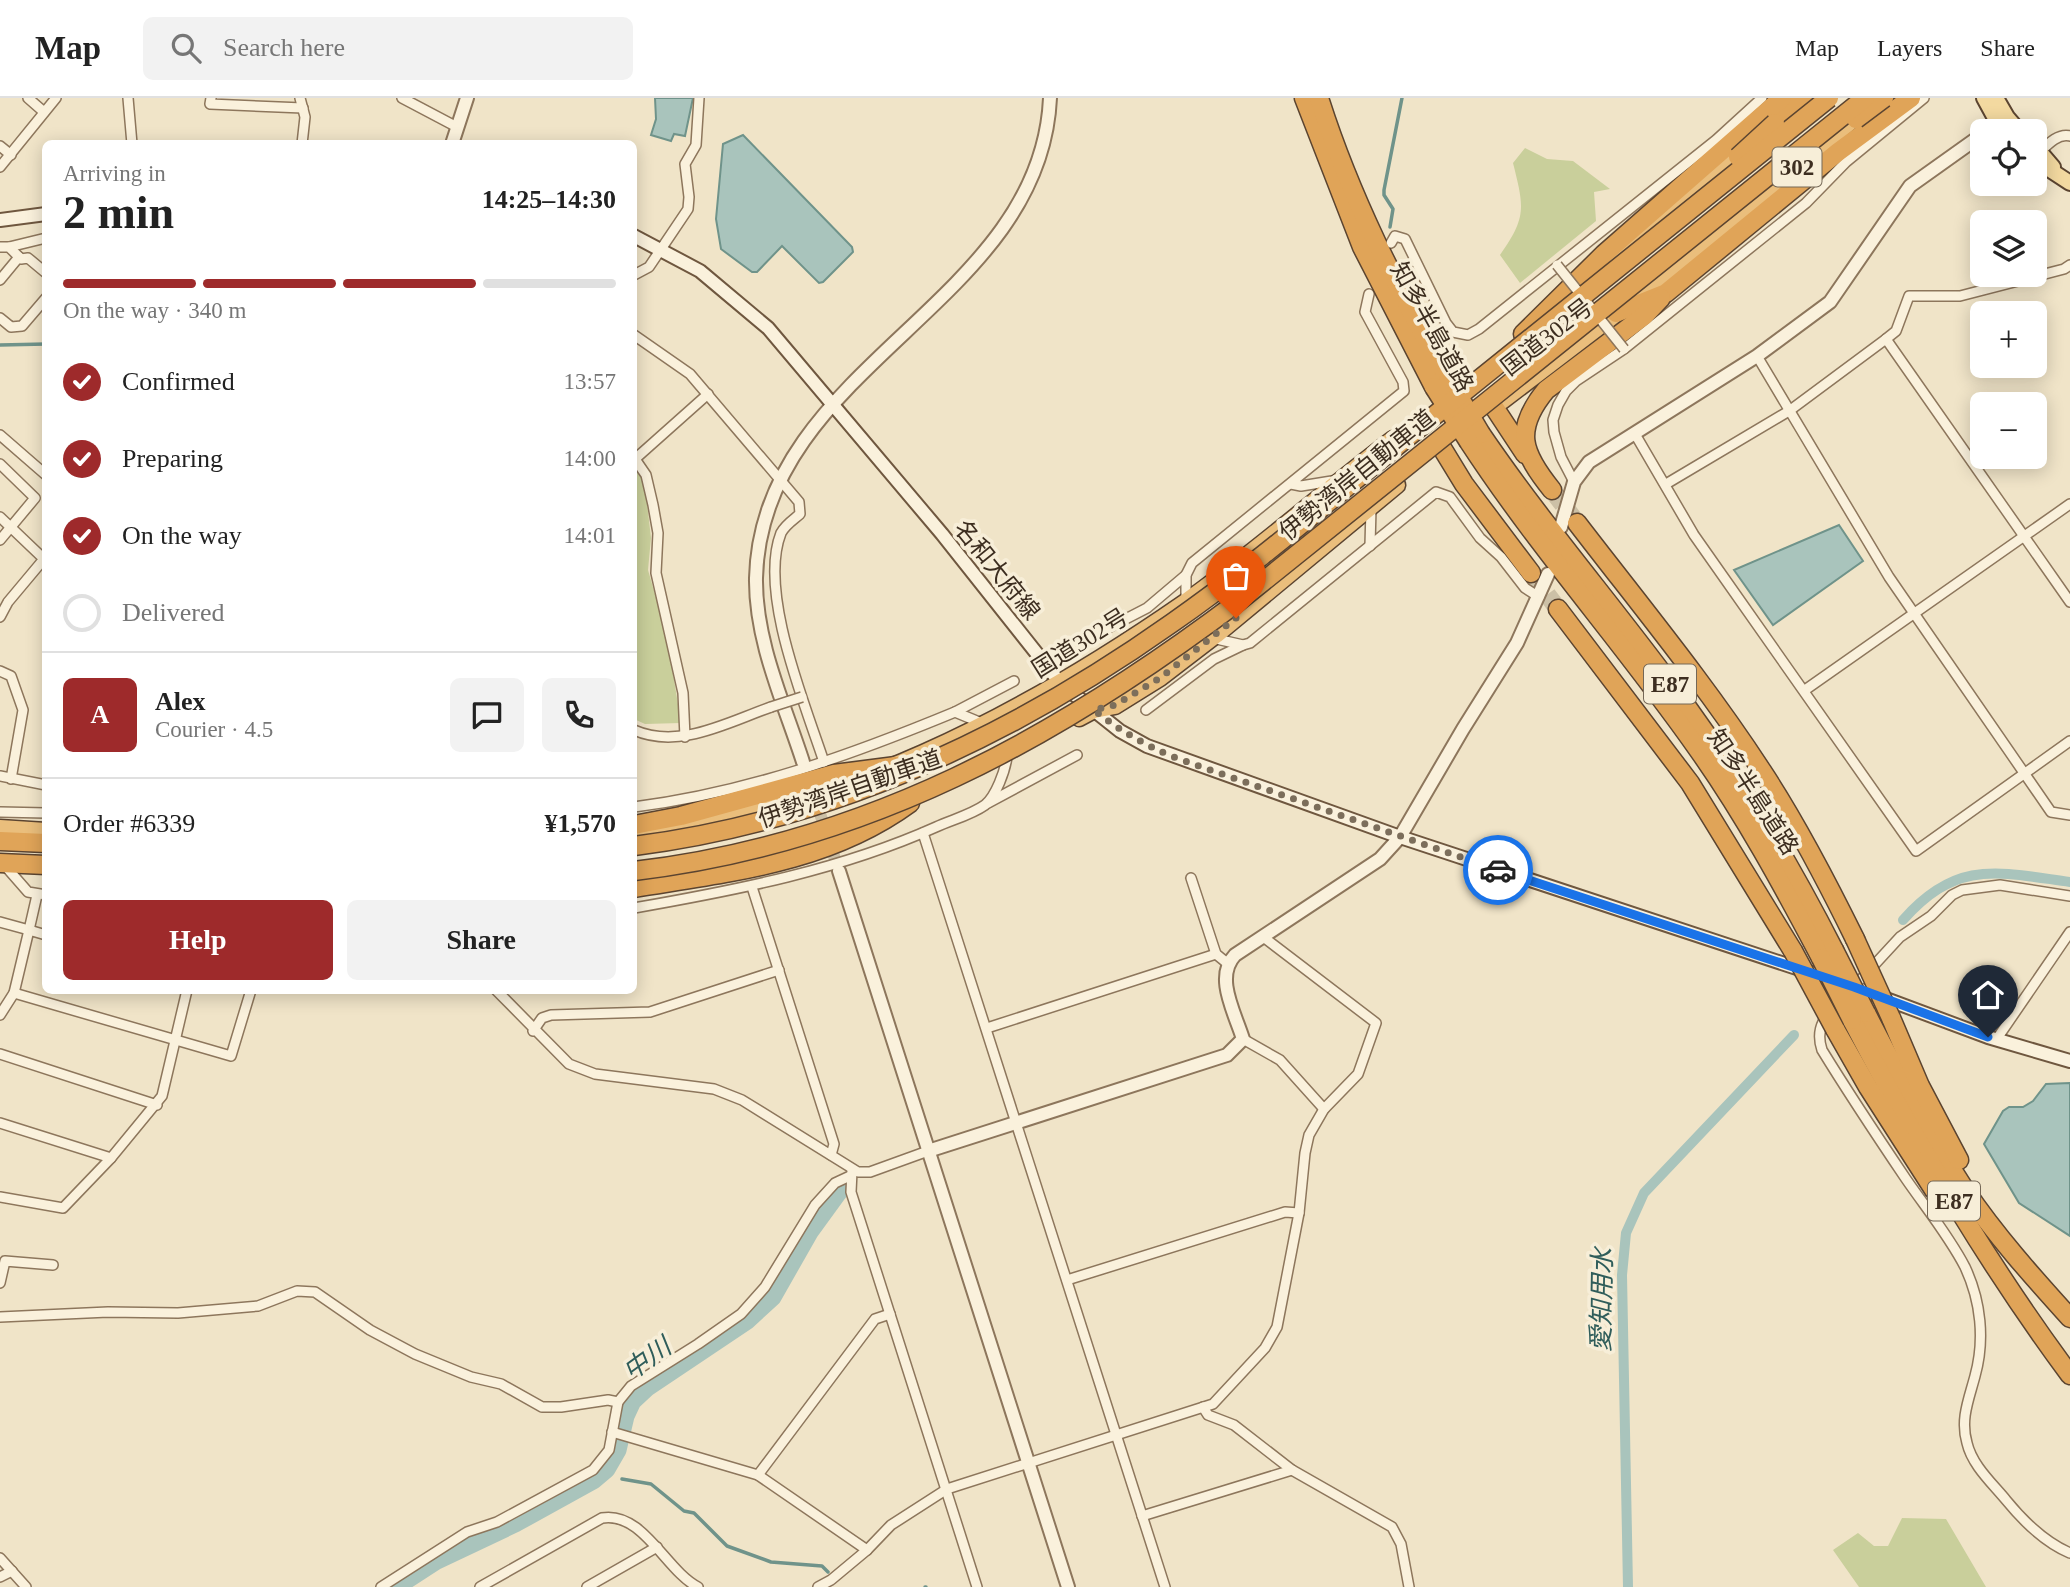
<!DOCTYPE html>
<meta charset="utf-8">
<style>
:root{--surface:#fff;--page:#f2f2f2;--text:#222;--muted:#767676;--line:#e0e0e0;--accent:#9e2a2b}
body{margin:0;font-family:"Times New Roman","Noto Sans JP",serif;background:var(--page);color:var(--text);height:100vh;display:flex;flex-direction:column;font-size:26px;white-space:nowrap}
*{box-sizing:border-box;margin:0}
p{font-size:23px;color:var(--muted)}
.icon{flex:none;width:38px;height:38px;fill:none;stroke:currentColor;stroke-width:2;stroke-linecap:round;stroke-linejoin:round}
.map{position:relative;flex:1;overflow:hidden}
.details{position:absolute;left:42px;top:42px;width:595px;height:854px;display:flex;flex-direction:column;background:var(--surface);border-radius:10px;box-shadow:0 4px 18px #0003}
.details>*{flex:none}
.tools{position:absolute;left:1970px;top:21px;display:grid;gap:14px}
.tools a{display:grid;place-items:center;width:77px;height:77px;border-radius:10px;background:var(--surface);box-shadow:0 4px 18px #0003;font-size:35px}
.pin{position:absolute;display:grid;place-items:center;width:60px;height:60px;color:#fff;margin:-72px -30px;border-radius:50% 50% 50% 0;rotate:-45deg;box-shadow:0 0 7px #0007}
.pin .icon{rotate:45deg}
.courier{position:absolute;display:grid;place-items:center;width:70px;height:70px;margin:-35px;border:5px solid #1a73e8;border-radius:50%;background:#fff;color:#222;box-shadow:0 2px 9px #0007}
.head em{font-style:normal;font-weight:600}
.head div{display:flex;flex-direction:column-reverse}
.head{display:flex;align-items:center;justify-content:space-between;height:119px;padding:0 21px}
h1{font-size:46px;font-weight:600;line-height:52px}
.bar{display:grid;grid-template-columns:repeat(4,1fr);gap:10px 7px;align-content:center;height:84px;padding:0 21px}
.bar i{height:9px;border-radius:5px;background:var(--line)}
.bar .current{background:var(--accent)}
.bar p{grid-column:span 4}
.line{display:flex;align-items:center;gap:18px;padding:0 21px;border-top:2px solid var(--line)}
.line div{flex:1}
.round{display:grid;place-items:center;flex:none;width:74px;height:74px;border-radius:10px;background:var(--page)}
ol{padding:0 21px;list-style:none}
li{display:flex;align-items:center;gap:21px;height:77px}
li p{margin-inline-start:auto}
li .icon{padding:7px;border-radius:50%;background:var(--accent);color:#fff;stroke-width:4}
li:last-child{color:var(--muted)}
li i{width:38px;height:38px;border:4px solid var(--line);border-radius:50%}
.cta{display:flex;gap:14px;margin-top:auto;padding:14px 21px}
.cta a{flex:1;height:80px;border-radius:10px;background:var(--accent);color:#fff;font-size:28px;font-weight:600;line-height:80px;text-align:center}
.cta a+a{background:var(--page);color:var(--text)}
header{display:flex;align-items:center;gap:42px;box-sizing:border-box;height:98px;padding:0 35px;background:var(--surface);border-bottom:2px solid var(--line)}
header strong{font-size:33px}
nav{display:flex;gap:38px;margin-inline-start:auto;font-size:24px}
.search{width:490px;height:63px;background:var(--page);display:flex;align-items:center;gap:18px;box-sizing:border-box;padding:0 24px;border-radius:10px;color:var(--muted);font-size:26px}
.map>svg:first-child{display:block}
.green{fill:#c9cf9b}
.water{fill:#a9c4bc;stroke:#6f938a;stroke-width:2}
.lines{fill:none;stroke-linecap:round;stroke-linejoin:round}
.stream{stroke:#6f938a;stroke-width:3.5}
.canal{stroke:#a9c4bc;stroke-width:10}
.river{stroke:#a9c4bc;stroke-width:19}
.tertiary-tunnel{stroke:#ccc0a6;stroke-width:12;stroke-dasharray:12 6;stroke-linecap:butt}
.motorway-tunnel{stroke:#ccc0a6;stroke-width:18;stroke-dasharray:18 9;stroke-linecap:butt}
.minor-casing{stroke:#8d765c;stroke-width:12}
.tertiary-casing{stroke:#8d765c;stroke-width:16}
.secondary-casing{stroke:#6f573f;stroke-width:16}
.primary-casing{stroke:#5b4430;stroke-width:18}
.trunk-casing{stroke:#5b4430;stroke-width:19}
.motorway-casing{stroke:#5b4430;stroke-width:21}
.minor{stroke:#faf1dc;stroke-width:9}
.tertiary{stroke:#faf1dc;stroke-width:12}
.secondary{stroke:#faf1dc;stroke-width:12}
.primary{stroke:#f3d9a0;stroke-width:14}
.trunk{stroke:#eabe7c;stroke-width:16}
.motorway{stroke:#e0a458;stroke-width:18}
.minor-bridge-casing{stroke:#8d765c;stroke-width:12;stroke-linecap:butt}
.motorway-bridge-casing{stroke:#5b4430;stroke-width:21;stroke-linecap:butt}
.minor-bridge{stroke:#faf1dc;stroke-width:9}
.motorway-bridge{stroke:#e0a458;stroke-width:18}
.done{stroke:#7c6e5b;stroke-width:7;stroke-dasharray:0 12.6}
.route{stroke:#1a73e8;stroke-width:9}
.labels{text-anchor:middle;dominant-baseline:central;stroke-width:7;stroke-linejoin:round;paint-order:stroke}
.shield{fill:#f7eed8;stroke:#756857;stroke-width:2}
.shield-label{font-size:23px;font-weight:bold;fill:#3d2e20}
.street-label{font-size:24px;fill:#3d2e20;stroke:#f7eed8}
.water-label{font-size:26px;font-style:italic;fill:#2f5d5a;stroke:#f7eed8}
</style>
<header>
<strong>Map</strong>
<div class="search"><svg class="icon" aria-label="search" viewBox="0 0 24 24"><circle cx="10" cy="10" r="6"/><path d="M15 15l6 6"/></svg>Search here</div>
<nav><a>Map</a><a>Layers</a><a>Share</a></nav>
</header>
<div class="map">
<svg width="2070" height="1489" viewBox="0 0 2070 1489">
<rect width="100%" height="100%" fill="#f0e4c8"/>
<g class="green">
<path d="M 1525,50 L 1547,61 L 1573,63 L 1610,91 L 1594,94 L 1596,123 L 1520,185 L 1500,157 C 1527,119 1524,109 1513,65 Z"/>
<path d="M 634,367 L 641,379 L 647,405 L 651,440 L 648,472 L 667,538 L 681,625 L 645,626 L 634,621 Z"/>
<path d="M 1902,1420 L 1946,1421 L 1986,1489 L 1859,1489 L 1833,1452 L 1858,1435 L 1874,1448 L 1888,1448 Z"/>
</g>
<g class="water">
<path d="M 655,0 L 693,0 L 685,38 L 674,36 L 671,43 L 651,37 L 656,21 Z"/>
<path d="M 743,37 L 852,149 L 853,154 L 823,184 L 819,185 L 782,148 L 757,174 L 752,174 L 721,151 L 716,121 L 723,46 Z"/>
<path d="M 1839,427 L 1863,463 L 1773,527 L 1734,472 Z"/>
<path d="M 2070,985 L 2070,1138 L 2019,1105 L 1984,1046 L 2003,1013 L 2009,1009 L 2023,1009 L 2033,1003 L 2046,986 Z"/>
</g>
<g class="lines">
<g class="stream">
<path d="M 1390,129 L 1393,111 L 1384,97 L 1384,92 L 1402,0"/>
<path d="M 0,247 L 46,246"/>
<path d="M 622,1381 L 651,1386 L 684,1413 L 694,1415 L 727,1448 L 771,1464 L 822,1468 L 828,1474"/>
<path d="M 925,1489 L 926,1489"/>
</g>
<g class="canal">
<path d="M 1903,822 C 1957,761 1997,774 2070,784"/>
<path d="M 1628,1489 L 1622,1177 L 1626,1135 L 1644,1095 L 1794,937"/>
</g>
<path class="river" d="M 395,1489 L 435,1463 L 515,1425 L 593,1382 L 606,1371 L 617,1352 L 625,1318 L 632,1303 L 647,1289 L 747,1222 L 772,1199 L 809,1134 L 841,1090"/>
<path class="tertiary-tunnel" d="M 803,664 L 839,773"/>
<g class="motorway-tunnel">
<path d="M 1552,392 L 1577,425"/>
<path d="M 1531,475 L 1558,511"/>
</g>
<defs>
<g id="minor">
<path d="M 28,0 L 44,14"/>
<path d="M 128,0 L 132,46"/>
<path d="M 211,0 L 210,6 L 303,10"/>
<path d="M 300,0 L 305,19 L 302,46"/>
<path d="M 402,0 L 457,29"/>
<path d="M 0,48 L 11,57"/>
<path d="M 2041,53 C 2049,45 2059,35 2070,38"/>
<path d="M 0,69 L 56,0"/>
<path d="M 1391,145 L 1395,138 L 1405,141 L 1446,225 L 1453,234 L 1468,237 L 1479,231 L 1716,42 L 1762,0"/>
<path d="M 0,149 L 9,149 L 21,161 L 28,160 L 46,175"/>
<path d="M 9,149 L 46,140"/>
<path d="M 634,177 L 649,169 L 688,111 L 689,99 L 685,66 L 696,47 L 699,0"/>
<path d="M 0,182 L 19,159"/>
<path d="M 0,220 L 11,229 L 22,228 L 46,200"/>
<path d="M 634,237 L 690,276 L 799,404 L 800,416 C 793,422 785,427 781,435 C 758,494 805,606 824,664"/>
<path d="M 1886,241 L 2070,504"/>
<path d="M 1757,258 L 1889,479 L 2051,714 L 2070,717"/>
<path d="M 1635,336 L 1694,437 L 1916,753 L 2070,643"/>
<path d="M 0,337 L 46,377"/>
<path d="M 0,366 L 35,400 L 0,442"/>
<path d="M 1574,384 L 1561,359 L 1554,334 L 1553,322 L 1558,307 L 1566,293 L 1576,283 L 1624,251 L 1806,105 L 1846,64 L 1924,0"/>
<path d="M 1291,386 L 1301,388 L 1338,382"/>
<path d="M 1666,386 L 1789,313 L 1886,241 L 1896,233 L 1909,198 L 1960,198 L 2064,171 L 2070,167"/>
<path d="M 0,419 L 44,461 L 8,504 L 0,519"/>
<path d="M 1370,448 L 1371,410"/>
<path d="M 1186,503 L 1186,477 L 1192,465 L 1404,293 L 1403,284 L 1365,214 L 1369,196"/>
<path d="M 1212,540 L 1243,547 L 1250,545 L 1436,394 L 1450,399 L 1480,440 L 1501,459 L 1525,490 L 1539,499"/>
<path d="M 1085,542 L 1147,510 L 1186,477"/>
<path d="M 0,573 L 11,578 L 23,612 L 11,681"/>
<path d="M 1805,592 L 2070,406"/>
<path d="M 1146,612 L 1214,561 L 1243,547"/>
<path d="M 955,614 L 1014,583"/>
<path d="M 634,632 C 679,652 728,624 771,609"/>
<path d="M 685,639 L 683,595 L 656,475 L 658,435 L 653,407 L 646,377 L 635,361 L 708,296"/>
<path d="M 0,678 L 46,687"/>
<path d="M 988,705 L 1077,657"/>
<path d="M 634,709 C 746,695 851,657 955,614 L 984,626"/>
<path d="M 0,714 L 46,715"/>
<path d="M 923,735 L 1165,1489"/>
<path d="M 7,770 L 28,794 L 46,797"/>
<path d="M 1191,780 L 1216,856 L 1227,865"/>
<path d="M 752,789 L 834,1046 L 831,1057"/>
<path d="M 634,810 C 737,792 840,772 936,729 C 951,722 971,717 985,707 C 996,698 1005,673 1007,659"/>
<path d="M 0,824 L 29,832 L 37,797"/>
<path d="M 1853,890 L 1900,839 L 1931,818 L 1952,797 L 1962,792 L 2000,787 L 2070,798"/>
<path d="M 496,892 L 569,966 L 595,976 L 714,991 L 742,1002 L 858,1074 L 870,1074 L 928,1053"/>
<path d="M 14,895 L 231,958 L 251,892"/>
<path d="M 1843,900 C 1827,916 1814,928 1822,952 C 1849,996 1877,1038 1906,1081 C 1926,1110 1949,1138 1965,1169 C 1981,1203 1985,1242 1975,1278 C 1969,1301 1960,1321 1967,1345 C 1972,1367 1992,1385 2006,1402 C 2024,1424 2044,1444 2070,1455"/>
<path d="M 0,917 L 14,895 L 29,832 L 46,837"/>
<path d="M 987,930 L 1216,856"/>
<path d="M 533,933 L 542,920 L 551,917 L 650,914 L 779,872"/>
<path d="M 1243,941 L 1280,962 L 1324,1011"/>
<path d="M 1996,942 L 2070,834"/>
<path d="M 0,956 L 157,1007"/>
<path d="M 0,1025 L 111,1060"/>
<path d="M 852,1073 L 851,1094 L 977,1489"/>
<path d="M 0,1099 L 63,1110 L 111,1060 L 162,998 L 187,892"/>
<path d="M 1067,1182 L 1285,1114 L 1299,1115"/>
<path d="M 0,1185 L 5,1163 L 53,1167"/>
<path d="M 0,1219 L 108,1214 L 178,1215 L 258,1208 L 297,1193 L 315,1194 L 370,1232 L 415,1256 L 471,1279 L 501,1286 L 542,1309 L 561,1309 L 608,1302 L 618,1304"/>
<path d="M 1203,1309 L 1208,1317 L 1234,1327 L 1292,1372 L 1392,1429 L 1401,1446 L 1409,1489"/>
<path d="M 612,1334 L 758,1377 L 867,1452"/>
<path d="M 758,1377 L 875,1221 L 890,1216"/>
<path d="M 1142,1418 L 1292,1372"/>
<path d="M 0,1460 L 26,1489"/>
<path d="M 0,1479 L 12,1473"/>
<path d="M 381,1489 L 467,1434 L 497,1424 L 593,1372 L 609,1352 L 618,1304 L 631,1288 L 698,1246 L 741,1216 L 765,1189 L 815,1107 L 835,1085 L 850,1078"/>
<path d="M 480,1489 L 602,1420 C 643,1413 666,1473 698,1489"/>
<path d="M 587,1489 L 657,1449"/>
<path d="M 818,1489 L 831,1482 L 867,1452 L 891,1427 L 947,1391 L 1213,1306 L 1265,1250 L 1277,1229 L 1299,1115 L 1305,1055 L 1309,1037 L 1324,1011 L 1358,976 L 1376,925 L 1262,838"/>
</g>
<g id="tertiary">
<path d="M 452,46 L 467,0"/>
<path d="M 1561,429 L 1574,384 L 1589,364 L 1757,258 L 1830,204 L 1910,88 L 1983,36"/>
<path d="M 803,664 C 784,605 755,543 756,480 C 761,267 1041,207 1050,0"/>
<path d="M 839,773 L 1068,1489"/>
<path d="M 928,1053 L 1227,957 L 1243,941 C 1235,915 1214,879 1235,857 L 1380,761 L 1400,739 L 1463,631 L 1517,545 L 1548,476"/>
</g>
<g id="secondary">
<path d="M 0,122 L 46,116"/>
<path d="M 634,138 L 700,173 L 768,230 L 942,436 L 1061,586 L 1120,633 L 1147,648 L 1400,739 L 1854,889 L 1988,939 L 2070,963"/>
</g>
<g id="primary">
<path d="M 1984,0 L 2002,33"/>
<path d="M 1996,0 L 2007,19 L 2019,33"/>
<path d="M 2035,48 L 2053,69"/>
<path d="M 2035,62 L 2070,85"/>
</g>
<g id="trunk">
<path d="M 1586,183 L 1748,51"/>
<path d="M 1502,303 L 1715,140 L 1864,12"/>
<path d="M 1079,620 L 1094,612 L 1115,608 L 1160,580 L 1216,537 L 1397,387"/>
<path d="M 0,730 L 46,733"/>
<path d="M 634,736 C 838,713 1018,620 1184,505 C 1256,454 1323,394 1393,341"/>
</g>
<g id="motorway">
<path d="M 1304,0 L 1362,149 L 1434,289"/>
<path d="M 1319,0 C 1350,98 1397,191 1448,280"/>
<path d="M 1775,25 L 1803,0"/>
<path d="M 1616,215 L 1666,195 L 1838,54 L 1911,0"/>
<path d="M 1523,236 L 1604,156 L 1782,0"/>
<path d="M 1494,309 L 1525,356"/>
<path d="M 1481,336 C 1543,427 1615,510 1680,599 C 1738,679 1789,764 1834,852"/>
<path d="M 1469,344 C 1539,451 1624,546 1697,650 C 1744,716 1783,788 1821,860"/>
<path d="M 1442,350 L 1464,386 L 1531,475"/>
<path d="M 1552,392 C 1522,355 1513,332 1546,292 L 1644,218 L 1661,200"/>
<path d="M 1577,425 C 1640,507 1706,587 1762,673 C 1797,726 1827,784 1855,841"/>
<path d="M 1558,511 L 1690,685 L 1793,853"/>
<path d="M 634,727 L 681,718 L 834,676 L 896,668"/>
<path d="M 0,743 L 46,745"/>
<path d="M 0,765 L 46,767"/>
<path d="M 634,790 C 731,774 828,765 910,705"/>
<path d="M 1866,915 C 1897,975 1928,1035 1965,1092 C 1996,1138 2033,1179 2070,1220"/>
<path d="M 1891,920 L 1920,988 L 1959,1062"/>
<path d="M 1852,922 C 1916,1045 1987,1165 2070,1277"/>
<path d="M 1835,931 L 1868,989 L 1934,1092"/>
</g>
</defs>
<use href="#minor" class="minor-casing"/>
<use href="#tertiary" class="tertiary-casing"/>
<use href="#secondary" class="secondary-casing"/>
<use href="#primary" class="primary-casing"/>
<use href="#trunk" class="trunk-casing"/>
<use href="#motorway" class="motorway-casing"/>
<use href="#minor" class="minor"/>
<use href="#tertiary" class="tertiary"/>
<use href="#secondary" class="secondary"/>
<use href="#primary" class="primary"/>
<use href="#trunk" class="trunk"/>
<use href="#motorway" class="motorway"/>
<defs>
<g id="minor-bridge">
<path d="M 1557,167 L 1624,251"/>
<path d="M 771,609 L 802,599"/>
</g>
<g id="motorway-bridge">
<path d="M 1856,21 L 1884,0"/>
<path d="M 1738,59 L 1775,25"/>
<path d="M 1448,280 L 1481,336"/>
<path d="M 1434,289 L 1469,344"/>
<path d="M 634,748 C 831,723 1011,639 1172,525 C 1254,468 1331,401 1409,338 C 1549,226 1688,112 1829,0"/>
<path d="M 634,773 C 865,746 1056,641 1239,503 L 1865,0"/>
<path d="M 1855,841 L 1891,920"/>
<path d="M 1834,852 L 1866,915"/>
<path d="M 1793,853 L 1835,931"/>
<path d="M 1821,860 L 1852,922"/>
</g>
</defs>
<use href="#minor-bridge" class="minor-bridge-casing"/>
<use href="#motorway-bridge" class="motorway-bridge-casing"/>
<use href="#minor-bridge" class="minor-bridge"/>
<use href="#motorway-bridge" class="motorway-bridge"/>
</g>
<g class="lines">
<path class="done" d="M 1236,520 L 1160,580 L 1115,607 L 1094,612 C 1120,633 1145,647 1176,660 L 1498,772"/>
<path class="route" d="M 1498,772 L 1854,889 L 1988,939"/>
</g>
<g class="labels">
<g class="shield">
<rect x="1772.5" y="49.5" width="49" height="39" rx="5"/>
<rect x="1644" y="566.5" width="52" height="39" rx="5"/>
<rect x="1928" y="1083.5" width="52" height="39" rx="5"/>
</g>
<g class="shield-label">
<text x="1797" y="69">302</text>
<text x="1670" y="586">E87</text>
<text x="1954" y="1103">E87</text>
</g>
<g class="street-label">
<text transform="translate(1432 229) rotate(61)">知多半島道路</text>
<text transform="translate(1547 239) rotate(-38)">国道302号</text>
<text transform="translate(1357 377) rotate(-39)">伊勢湾岸自動車道</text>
<text transform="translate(997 472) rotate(51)">名和大府線</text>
<text transform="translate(1080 545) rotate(-32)">国道302号</text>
<text transform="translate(850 691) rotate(-19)">伊勢湾岸自動車道</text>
<text transform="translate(1753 694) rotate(57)">知多半島道路</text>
</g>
<g class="water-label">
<text transform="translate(1602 1202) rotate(-89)">愛知用水</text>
<text transform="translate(647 1261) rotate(-36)">中川</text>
</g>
</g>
</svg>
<div class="tools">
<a><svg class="icon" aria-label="locate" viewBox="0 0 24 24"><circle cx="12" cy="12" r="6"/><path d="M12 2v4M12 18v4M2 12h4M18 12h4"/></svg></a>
<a><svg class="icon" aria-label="layers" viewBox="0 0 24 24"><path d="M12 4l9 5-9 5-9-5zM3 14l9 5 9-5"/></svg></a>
<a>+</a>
<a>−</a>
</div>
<div class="pin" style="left:1236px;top:520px;background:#ea580c"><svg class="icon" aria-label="bag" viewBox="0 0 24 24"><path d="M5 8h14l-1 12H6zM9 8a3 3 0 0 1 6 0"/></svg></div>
<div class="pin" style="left:1988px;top:939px;background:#1f2937"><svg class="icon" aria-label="home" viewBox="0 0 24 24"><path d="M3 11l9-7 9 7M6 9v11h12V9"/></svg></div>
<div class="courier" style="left:1498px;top:772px"><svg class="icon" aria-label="car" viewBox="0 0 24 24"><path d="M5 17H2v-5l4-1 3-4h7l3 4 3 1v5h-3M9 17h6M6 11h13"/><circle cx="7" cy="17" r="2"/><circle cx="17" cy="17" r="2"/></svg></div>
<section class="details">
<div class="head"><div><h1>2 min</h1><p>Arriving in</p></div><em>14:25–14:30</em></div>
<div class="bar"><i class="current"></i><i class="current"></i><i class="current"></i><i></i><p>On the way · 340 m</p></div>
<ol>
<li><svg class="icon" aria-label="check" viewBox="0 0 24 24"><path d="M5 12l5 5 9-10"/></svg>Confirmed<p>13:57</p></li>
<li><svg class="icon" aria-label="check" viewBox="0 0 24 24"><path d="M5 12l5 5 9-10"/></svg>Preparing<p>14:00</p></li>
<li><svg class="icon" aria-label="check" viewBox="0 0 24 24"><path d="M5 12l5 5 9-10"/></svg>On the way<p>14:01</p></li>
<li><i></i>Delivered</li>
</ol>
<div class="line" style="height:126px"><b class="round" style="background:var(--accent);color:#fff">A</b><div><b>Alex</b><p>Courier · 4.5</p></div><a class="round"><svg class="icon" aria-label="chat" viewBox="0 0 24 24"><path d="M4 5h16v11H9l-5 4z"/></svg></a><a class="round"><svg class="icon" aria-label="phone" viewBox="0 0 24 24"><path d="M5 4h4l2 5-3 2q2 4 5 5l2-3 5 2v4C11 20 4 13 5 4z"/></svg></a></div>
<div class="line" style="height:91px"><div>Order #6339</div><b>¥1,570</b></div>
<div class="cta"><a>Help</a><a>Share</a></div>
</section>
</div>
